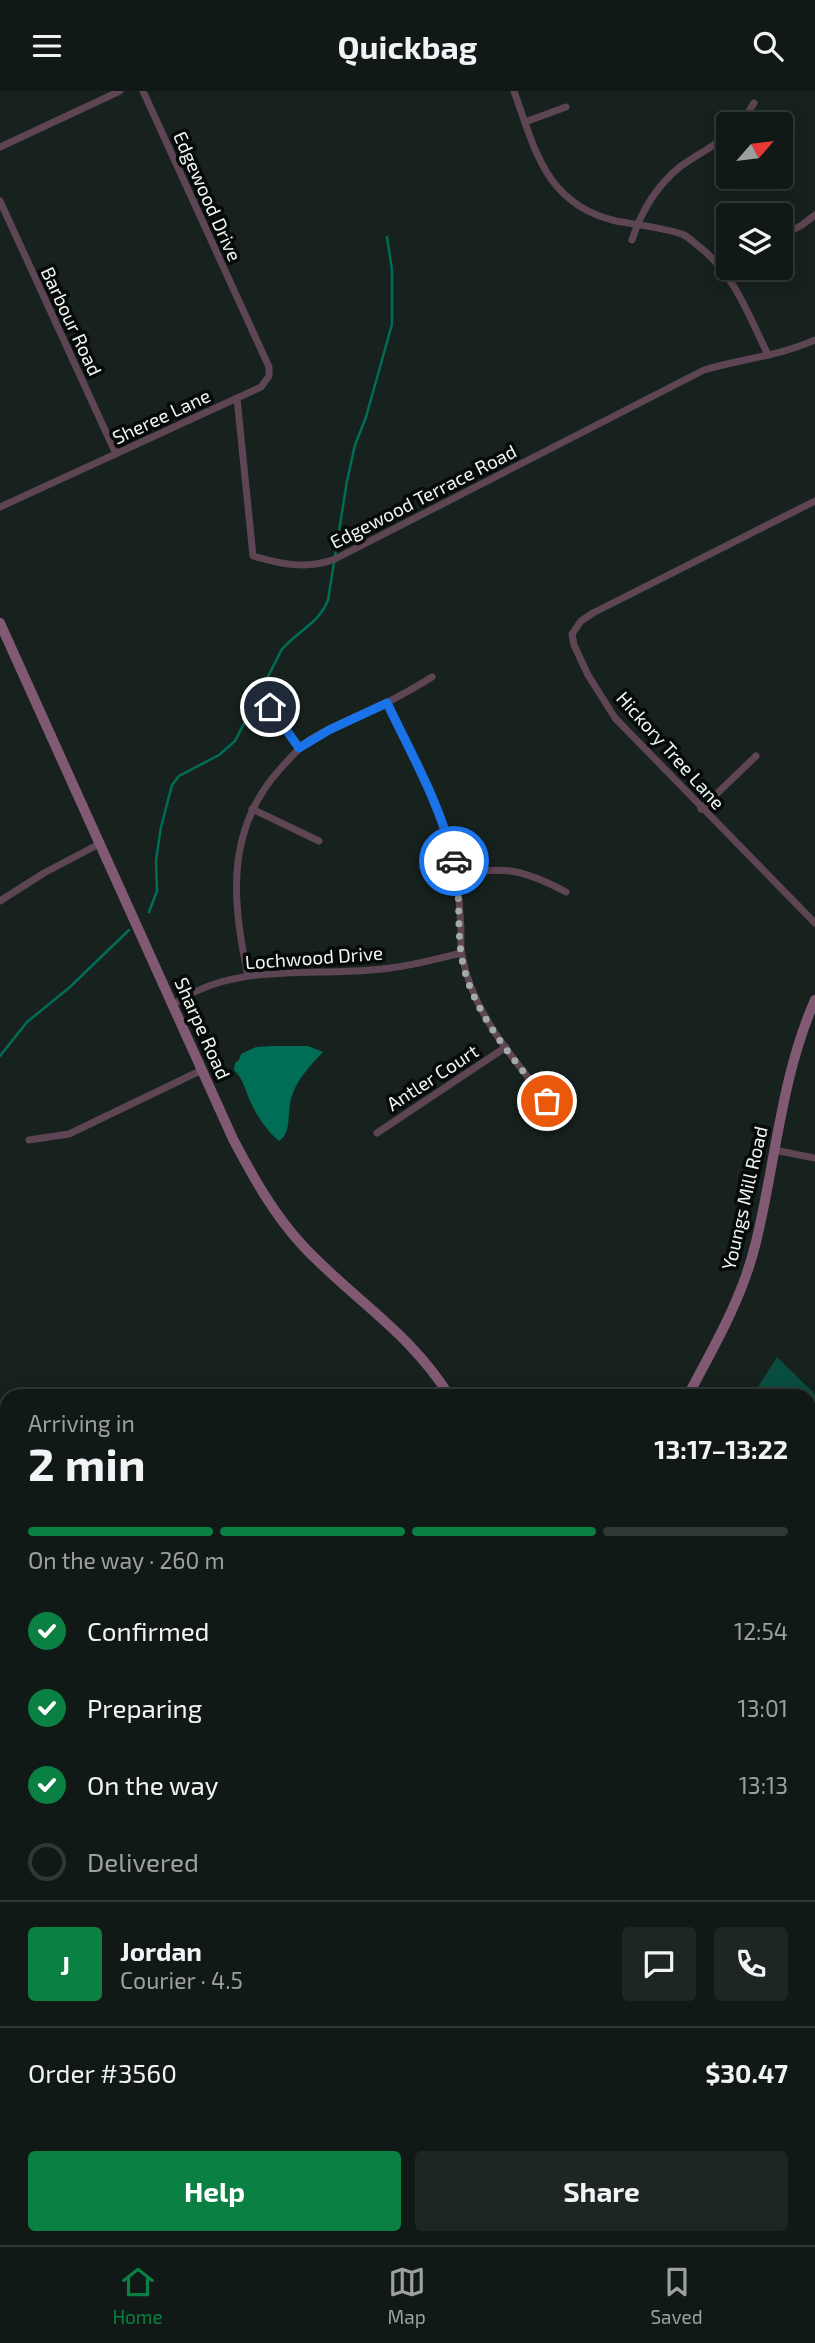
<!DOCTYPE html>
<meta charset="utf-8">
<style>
:root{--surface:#111916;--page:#1e2623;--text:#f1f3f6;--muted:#9ca0a1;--line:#303835;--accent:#0b8043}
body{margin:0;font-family:"Exo 2",sans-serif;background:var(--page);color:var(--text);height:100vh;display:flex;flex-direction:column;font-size:26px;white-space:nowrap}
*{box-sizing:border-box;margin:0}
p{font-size:23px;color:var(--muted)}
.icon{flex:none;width:38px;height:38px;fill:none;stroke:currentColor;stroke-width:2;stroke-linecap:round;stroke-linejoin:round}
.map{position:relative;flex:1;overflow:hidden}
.panel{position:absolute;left:0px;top:1298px;width:816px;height:856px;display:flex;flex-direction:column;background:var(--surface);border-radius:21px 21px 0 0;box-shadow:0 4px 18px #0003,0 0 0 2px var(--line)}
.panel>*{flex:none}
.needle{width:46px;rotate:62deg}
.fabs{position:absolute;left:716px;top:21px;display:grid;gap:14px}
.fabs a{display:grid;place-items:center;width:77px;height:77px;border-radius:7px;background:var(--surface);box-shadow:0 4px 18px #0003,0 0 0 2px var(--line);font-size:35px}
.pin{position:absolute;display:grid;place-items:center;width:60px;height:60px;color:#fff;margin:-30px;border:4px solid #fff;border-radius:50%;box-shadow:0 2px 7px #0007}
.courier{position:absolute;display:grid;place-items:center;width:70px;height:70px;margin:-35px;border:5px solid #1a73e8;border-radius:50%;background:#fff;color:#222;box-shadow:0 2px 9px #0007}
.headline em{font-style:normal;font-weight:700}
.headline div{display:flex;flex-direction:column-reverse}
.headline{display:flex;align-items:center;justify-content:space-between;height:119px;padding:0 28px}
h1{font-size:46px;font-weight:700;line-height:52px}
.bar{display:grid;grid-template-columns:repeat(4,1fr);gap:10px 7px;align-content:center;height:84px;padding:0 28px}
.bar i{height:9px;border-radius:5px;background:var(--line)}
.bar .on{background:var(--accent)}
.bar p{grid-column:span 4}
.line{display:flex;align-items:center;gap:18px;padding:0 28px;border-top:2px solid var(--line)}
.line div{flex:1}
.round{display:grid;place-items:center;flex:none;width:74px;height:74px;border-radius:7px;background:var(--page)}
ol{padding:0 28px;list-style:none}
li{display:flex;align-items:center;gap:21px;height:77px}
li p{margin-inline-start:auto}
li .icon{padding:7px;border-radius:50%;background:var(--accent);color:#fff;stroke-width:4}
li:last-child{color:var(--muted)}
li i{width:38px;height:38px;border:4px solid var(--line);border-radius:50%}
.action{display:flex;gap:14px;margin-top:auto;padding:14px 28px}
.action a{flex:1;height:80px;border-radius:7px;background:var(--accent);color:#fff;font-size:28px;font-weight:700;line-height:80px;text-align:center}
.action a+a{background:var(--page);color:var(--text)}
header{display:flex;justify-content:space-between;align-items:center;height:91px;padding:0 28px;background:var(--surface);font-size:32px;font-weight:700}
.tabs{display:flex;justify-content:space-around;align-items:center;height:98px;border-top:2px solid var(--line);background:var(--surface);font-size:19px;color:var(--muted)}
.tabs a{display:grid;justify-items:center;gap:4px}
.tabs .on{color:var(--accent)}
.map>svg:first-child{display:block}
.green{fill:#084d3e}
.water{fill:#006d57}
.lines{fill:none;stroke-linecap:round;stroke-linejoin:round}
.stream{stroke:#006d57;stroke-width:2.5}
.street{stroke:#5e4554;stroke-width:7}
.secondary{stroke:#815972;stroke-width:10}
.done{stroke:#a3aba8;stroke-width:7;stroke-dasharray:0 12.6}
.route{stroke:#1a73e8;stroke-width:9}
.labels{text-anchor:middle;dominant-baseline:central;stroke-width:7;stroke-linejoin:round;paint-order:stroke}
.street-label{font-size:19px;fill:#eff6f3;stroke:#060a08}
</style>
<header><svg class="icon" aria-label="menu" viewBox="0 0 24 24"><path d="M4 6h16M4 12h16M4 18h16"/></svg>Quickbag<svg class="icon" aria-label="search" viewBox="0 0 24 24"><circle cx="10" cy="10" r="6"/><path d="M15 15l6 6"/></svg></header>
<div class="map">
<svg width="815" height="2154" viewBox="0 0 815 2154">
<rect width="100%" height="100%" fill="#17211e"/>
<path class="green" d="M 777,1266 L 815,1303 L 815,1368 L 809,1371 L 808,1306 L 752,1305 Z"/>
<path class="water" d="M 272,955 L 308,955 L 323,961 C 310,975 296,989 291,1008 C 287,1022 292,1042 279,1050 C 268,1041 258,1027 252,1014 C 246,1003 244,988 234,979 L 235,972 L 239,969 L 241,963 L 256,956 Z"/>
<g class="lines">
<g class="stream">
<path d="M 149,821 L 157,800 L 156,769 L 161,736 L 172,694 L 179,685 L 219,664 L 235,650 L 282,558 C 298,540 320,531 328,509 L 347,390 L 355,354 L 366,326 L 392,233 L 392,179 L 387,146"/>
<path d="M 0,965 L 27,931 L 70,896 L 129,839"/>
</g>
<g class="street">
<path d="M 514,0 C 535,59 546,114 616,130 C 632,133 672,138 684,144 C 690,147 695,153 701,157 C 735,185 749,225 768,264"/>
<path d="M 525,31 L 566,16"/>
<path d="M 741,33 L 754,12"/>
<path d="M 0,56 L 120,0"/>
<path d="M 0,110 L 116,363"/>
<path d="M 780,146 L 802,134 L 815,124"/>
<path d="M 632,149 C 641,121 657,94 681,75 C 696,64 713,56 728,44"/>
<path d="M 237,307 L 253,465 C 282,473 306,479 335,468 L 704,279 C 741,268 779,265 815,249"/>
<path d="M 815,410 L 593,522 L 581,530 L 572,543 L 574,554 L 588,584 L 615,627 L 815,832"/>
<path d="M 0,416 L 261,296 L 269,285 L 269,276 L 143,0"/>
<path d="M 387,612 C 410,662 438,709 452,763 C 459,787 459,812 461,837 C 461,846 460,855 462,864 C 472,921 512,966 547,1010"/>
<path d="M 270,616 L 299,657"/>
<path d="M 252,718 L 319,750"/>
<path d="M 701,718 L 756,665"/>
<path d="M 457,784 C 503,774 525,779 566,801"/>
<path d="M 0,810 L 44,782 L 101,752"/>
<path d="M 248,884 C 231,809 226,737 281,677 C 290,667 298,658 308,650 C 332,634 360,625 385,612 C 401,605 417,595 432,586"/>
<path d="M 173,914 C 230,872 305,885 371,879 C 402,877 432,869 461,862"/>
<path d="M 377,1042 L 506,956"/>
<path d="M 29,1049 L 69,1043 L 202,979"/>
<path d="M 774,1059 L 815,1067"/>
<path d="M 808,1378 L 815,1375"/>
<path d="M 808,1551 L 815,1548"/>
<path d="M 808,1759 L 815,1755"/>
<path d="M 0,1876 L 7,1889"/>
<path d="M 808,1920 L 815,1917"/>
<path d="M 151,2147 L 155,2154"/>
<path d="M 234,2154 L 246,2147"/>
<path d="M 624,2154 L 627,2147"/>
</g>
<g class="secondary">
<path d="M 0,532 L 233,1048 C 253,1086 274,1124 304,1156 C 353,1208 412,1243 450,1306"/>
<path d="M 687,1306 C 714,1256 743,1206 756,1151 C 776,1069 781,986 815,909"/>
<path d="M 507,2154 L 511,2147"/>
</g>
</g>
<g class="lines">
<path class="done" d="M 454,770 C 461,800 457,832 461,862 C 469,919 513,967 547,1010"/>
<path class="route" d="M 270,616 L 299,657 L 329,639 L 387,612 C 412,664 440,713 454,770"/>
</g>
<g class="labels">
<g class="street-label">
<text transform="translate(208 105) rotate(66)">Edgewood Drive</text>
<text transform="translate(72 230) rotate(65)">Barbour Road</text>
<text transform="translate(161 325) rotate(-25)">Sheree Lane</text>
<text transform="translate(423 405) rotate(-27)">Edgewood Terrace Road</text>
<text transform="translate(671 659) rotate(48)">Hickory Tree Lane</text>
<text transform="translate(314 866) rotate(-4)">Lochwood Drive</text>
<text transform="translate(203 937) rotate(66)">Sharpe Road</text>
<text transform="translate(432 986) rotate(-33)">Antler Court</text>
<text transform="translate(744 1107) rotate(-77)">Youngs Mill Road</text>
</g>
</g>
</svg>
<div class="fabs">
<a><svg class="needle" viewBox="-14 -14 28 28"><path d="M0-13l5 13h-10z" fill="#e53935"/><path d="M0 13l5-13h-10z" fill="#9ca0a1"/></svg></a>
<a><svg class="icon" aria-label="layers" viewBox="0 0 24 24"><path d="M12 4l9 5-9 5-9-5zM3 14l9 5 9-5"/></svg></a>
</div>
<div class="pin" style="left:547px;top:1010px;background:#ea580c"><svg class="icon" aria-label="bag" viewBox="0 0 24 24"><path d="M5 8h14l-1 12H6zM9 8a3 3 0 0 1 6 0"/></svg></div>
<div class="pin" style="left:270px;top:616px;background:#1f2937"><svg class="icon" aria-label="home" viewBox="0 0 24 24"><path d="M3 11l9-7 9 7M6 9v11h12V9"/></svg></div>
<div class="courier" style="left:454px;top:770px"><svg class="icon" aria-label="car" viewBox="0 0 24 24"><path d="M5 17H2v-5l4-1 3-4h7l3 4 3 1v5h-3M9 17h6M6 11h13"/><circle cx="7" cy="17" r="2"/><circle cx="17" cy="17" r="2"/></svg></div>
<section class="panel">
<div class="headline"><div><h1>2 min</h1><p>Arriving in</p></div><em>13:17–13:22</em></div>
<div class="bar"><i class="on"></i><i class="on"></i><i class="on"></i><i></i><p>On the way · 260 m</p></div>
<ol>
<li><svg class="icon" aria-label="check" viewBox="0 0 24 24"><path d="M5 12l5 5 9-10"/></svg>Confirmed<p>12:54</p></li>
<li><svg class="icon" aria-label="check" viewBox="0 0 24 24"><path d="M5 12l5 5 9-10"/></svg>Preparing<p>13:01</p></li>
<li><svg class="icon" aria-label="check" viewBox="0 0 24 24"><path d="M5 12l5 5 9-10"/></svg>On the way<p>13:13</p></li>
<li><i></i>Delivered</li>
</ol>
<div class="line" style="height:126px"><b class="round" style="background:var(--accent);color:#fff">J</b><div><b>Jordan</b><p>Courier · 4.5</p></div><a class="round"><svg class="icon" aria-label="chat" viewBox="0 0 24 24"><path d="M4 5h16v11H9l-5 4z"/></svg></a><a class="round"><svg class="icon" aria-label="phone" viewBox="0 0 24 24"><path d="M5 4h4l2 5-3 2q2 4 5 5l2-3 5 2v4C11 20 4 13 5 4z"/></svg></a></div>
<div class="line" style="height:91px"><div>Order #3560</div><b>$30.47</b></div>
<div class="action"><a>Help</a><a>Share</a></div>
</section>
</div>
<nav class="tabs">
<a class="on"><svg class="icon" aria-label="home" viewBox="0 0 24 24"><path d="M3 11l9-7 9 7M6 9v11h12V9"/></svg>Home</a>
<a><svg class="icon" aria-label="map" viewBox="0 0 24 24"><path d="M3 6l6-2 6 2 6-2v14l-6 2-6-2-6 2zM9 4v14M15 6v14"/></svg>Map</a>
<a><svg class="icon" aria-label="saved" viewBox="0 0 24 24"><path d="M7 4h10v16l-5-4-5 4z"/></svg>Saved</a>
</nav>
